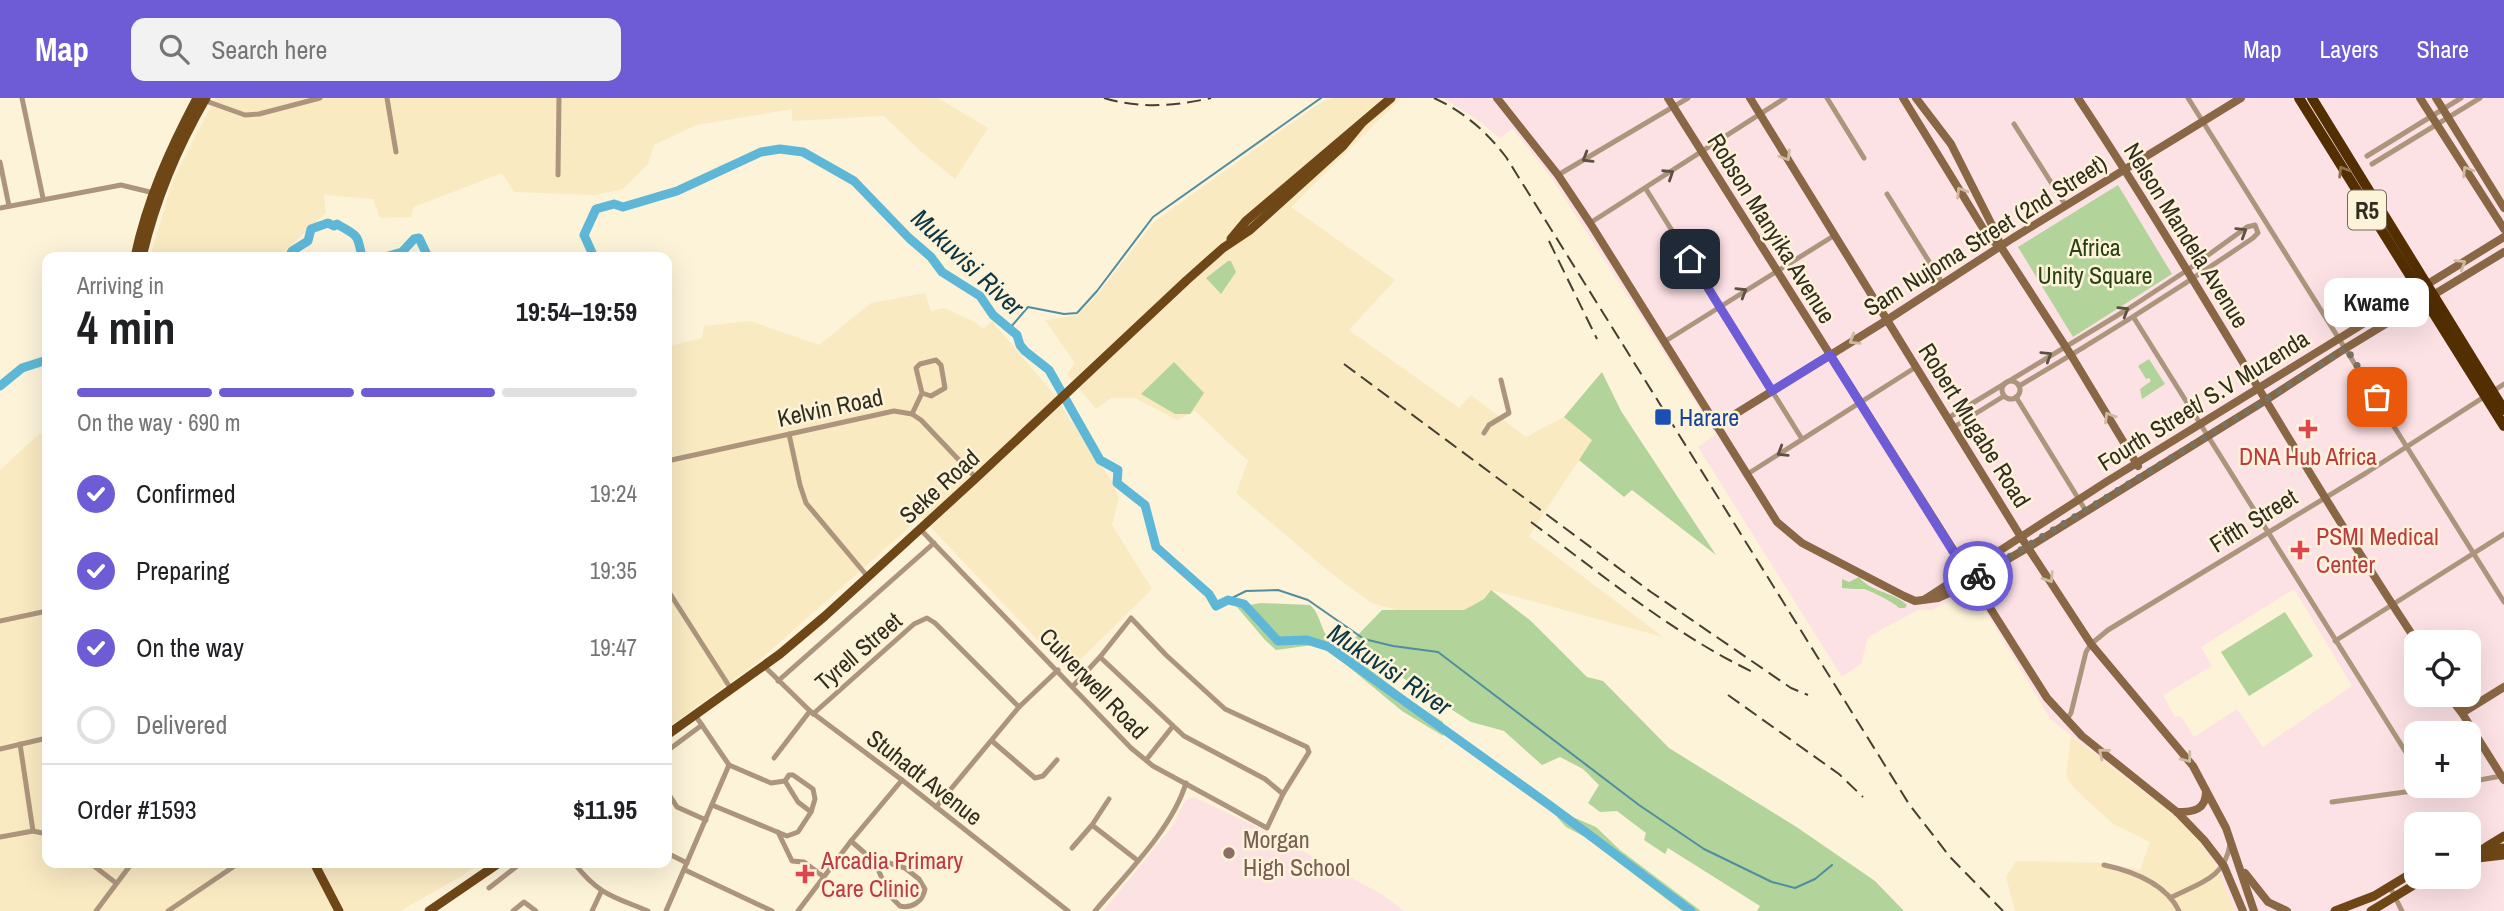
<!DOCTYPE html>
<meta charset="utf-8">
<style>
:root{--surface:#fff;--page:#f2f2f2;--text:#202124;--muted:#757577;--line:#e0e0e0;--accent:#6d5cd6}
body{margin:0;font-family:"Archivo Narrow",sans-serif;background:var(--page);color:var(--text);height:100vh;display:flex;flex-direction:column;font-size:26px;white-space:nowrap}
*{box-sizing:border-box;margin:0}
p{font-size:23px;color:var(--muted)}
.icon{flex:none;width:38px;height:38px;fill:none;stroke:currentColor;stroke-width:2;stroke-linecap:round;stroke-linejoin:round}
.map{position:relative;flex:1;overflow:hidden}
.drawer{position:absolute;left:42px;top:154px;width:630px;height:616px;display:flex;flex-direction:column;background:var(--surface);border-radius:14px;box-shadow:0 7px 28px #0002}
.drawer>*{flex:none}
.controls{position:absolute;left:2404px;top:532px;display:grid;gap:14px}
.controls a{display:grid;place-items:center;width:77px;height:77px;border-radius:14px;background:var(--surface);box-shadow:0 7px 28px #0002;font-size:35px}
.pin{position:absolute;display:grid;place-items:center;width:60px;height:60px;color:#fff;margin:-30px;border-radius:14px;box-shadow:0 4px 10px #0006}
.courier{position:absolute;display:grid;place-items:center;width:70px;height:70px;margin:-35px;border:5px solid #6d5cd6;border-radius:50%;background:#fff;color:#222;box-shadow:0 2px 9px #0007}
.bubble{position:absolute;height:49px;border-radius:14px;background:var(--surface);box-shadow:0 7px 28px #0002;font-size:23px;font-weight:700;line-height:49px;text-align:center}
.overview em{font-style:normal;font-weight:700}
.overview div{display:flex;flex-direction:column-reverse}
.overview{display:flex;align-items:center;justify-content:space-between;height:119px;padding:0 35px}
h1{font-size:46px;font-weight:700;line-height:52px}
.bar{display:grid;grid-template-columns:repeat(4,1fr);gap:10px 7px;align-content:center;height:84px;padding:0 35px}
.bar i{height:9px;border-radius:5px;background:var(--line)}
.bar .active{background:var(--accent)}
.bar p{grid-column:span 4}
.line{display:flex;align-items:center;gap:18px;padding:0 35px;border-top:2px solid var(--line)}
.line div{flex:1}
ol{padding:0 35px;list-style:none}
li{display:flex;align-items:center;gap:21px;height:77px}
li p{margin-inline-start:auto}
li .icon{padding:7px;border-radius:50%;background:var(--accent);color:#fff;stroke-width:4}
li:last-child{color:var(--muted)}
li i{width:38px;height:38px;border:4px solid var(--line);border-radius:50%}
header{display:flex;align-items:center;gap:42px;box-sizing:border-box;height:98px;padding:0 35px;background:var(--accent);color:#fff}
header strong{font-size:33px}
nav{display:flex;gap:38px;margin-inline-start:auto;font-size:24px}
.search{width:490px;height:63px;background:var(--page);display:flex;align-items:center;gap:18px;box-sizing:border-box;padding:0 24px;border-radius:14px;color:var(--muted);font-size:26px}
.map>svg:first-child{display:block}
.commercial{fill:#fde2e5;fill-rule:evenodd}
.built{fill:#f9eac2}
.education{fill:#fde2e3}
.green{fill:#b2d49b}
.forest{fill:#add392}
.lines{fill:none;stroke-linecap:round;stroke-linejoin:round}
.stream{stroke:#508da0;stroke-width:2}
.river{stroke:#5eb7d7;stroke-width:9}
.street{stroke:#ad957d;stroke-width:5}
.secondary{stroke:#896744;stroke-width:8}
.primary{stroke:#6f4717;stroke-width:9}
.highway{stroke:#522e00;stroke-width:10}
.rail{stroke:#454032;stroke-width:2;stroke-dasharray:14 7;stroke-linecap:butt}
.oneway{stroke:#cfbb9d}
.oneway2{stroke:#5c5140}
.oneway3{stroke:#8e734c}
.done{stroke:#787260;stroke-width:7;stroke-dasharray:0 12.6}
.route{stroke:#6d5cd6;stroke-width:9}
.transit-dot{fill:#1a4fb4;stroke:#fdf3d9;stroke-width:2.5}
.health-dot{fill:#e0444e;stroke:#fdf3d9;stroke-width:2.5}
.education-dot{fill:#8d6e63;stroke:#fdf3d9;stroke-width:2.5}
.labels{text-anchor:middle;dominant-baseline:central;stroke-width:5;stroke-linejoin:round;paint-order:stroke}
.shield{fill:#fdf3d9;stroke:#6e6857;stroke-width:2}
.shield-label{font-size:23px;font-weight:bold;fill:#302c1f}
.street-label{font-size:24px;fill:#302c1f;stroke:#fdf3d9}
.park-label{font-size:24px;fill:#284013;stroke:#fdf3d9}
.transit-label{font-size:24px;fill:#164399;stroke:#fdf3d9;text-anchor:start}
.health-label{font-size:24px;fill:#be3a42;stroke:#fdf3d9;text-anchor:start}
.education-label{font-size:24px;fill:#785e54;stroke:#fdf3d9;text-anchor:start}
.water-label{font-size:26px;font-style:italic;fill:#0b3543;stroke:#fdf3d9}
</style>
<header>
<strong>Map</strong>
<div class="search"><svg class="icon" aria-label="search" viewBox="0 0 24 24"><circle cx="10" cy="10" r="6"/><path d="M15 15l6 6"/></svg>Search here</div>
<nav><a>Map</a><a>Layers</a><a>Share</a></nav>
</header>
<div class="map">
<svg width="2504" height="813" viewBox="0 0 2504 813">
<rect width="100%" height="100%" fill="#fdf3d9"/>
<path class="commercial" d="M 1443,0 L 2504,0 L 2504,813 L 2235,813 L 2214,764 L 2160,706 L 2051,622 L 1972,491 L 1932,512 L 1918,512 L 1868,539 L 1861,566 L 1842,579 L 1698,349 L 1716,336 L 1553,82 L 1513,31 L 1500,40 L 1476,21 ZM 2294,491 L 2352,588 L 2263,649 L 2237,611 L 2194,639 L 2181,618 L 2175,619 L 2163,597 L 2212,568 L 2201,549 ZM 2417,544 L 2469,544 L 2469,597 L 2417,597 ZM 2417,635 L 2469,635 L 2469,688 L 2417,688 ZM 2417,726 L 2469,726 L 2469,779 L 2417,779 Z"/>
<g class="built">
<path d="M 215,0 L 938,0 L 988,30 L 955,81 L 917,50 L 884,18 L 792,23 L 792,11 L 696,27 L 654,47 L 648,66 L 623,91 L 596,97 L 514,94 L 502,75 L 414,109 L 411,119 L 380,120 L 373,101 L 324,97 L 326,115 L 278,159 L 150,159 L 173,82 Z"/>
<path d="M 1332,0 L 1401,0 L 1291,109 L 1395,182 L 1349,232 L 1459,310 L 1471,297 L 1526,339 L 1564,319 L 1592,342 L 1529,438 L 1663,539 L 1491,492 L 1484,501 L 1464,512 L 1397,512 L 1371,505 L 1322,468 L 1236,395 L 1248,363 L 1195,313 L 1177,322 L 1135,300 L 1111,300 L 1096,311 L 1067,276 L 1075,265 L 1045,222 L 1078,217 L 1101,192 L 1154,124 L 1317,7 Z"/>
<path d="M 925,195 L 931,213 L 944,210 L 975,224 L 983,231 L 992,223 L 1051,293 L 1111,382 L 1119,400 L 1112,427 L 1152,491 L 1068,574 L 921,419 L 754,567 L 667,630 L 667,249 L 702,240 L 704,228 L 750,223 L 819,247 L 871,205 Z"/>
<path d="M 39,336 L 47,336 L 47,765 L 480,765 L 460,779 L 400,813 L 0,813 L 0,372 Z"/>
<path d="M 2071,638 L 2160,706 L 2191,732 L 2214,764 L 2235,813 L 2015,813 L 2006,779 L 2016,763 L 2104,765 L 2140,772 L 2150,744 L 2113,726 L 2074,690 L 2066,678 Z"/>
</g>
<path class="education" d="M 1194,699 L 1270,735 L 1383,797 L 1404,813 L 1103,813 L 1172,729 L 1185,703 Z"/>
<g class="green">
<path d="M 2118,87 L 2172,176 L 2073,239 L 2018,149 Z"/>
<path d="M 1228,163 L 1231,163 L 1236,174 L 1221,196 L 1206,180 Z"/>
<path d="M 2149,261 L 2165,286 L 2142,301 L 2140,291 L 2151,283 L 2149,280 L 2146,281 L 2138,268 Z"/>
<path d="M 1174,264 L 1204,295 L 1190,316 L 1175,316 L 1141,296 Z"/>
<path d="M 1602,274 L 1621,313 L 1716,457 L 1632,392 L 1624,399 L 1579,362 L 1592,342 L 1564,319 Z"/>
<path d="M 1491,492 L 1531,523 L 1587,579 L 1603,583 L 1669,650 L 1798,730 L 1875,783 L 1904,813 L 1757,813 L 1760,808 L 1668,750 L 1665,756 L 1644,742 L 1646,735 L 1617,713 L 1600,714 L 1588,705 L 1599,687 L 1583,671 L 1560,659 L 1542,667 L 1504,633 L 1471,624 L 1361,553 L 1352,543 L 1382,512 L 1464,512 L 1484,501 Z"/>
<path d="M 1261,505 L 1310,507 C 1319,514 1320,527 1326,537 L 1408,601 L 1443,624 L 1443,638 L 1402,613 L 1321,546 L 1276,552 L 1265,542 L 1237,509 Z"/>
<path d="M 2285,514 L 2313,558 L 2249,598 L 2221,554 Z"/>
<path d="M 1566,714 L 1573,719 L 1596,729 L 1620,752 L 1701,813 L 1682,813 L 1585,739 L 1566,729 L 1557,719 Z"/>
</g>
<path class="forest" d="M 1859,479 C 1870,494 1894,494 1907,507 L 1905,510 L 1899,510 C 1895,505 1869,492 1864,491 C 1855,491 1851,491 1842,490 L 1842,481 L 1849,484 Z"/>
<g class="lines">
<g class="stream">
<path d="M 1010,230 L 1028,209 L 1064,216 L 1077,215 L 1097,193 L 1153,119 L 1321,0"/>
<path d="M 1228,502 L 1246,493 L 1278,492 L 1308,502 L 1364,541 L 1393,548 L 1438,554 L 1639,707 L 1704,751 L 1772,784 L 1795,790 L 1815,781 L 1832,767"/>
</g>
<g class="river">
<path d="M 289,159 L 292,153 L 308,143 L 311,131 L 328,125 L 334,128 L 337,126 C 358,139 357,134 362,159"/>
<path d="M 385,159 L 402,154 L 414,141 L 419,140 L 428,159"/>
<path d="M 594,159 L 584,137 L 596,111 L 614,106 L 623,109 L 677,93 L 761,54 L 780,51 L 803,54 L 854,83 L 909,140 L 931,159 L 942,174 L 980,198 L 993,217 L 1017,237 L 1020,247 L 1025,253 L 1049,272 L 1100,362 L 1118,372 L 1117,385 L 1145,407 L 1156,449 L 1209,496 L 1216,508 L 1228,502 L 1244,506 L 1278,543 L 1307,542 L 1329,549 L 1552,709 L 1691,813"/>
<path d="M 0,288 L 22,270 L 47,262"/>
</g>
<g class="street">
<path d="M 22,0 L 43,100"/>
<path d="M 387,0 L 396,54"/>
<path d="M 1827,0 L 1864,60"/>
<path d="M 2188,0 L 2504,504"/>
<path d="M 203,2 L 245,17 L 259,16 L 320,0"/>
<path d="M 2014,26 L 2066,108"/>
<path d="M 2367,58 L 2461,0"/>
<path d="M 0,64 L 9,108"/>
<path d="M 2372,66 L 2480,0"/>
<path d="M 558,77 L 559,0"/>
<path d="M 1558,77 L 1688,0"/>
<path d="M 1646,91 L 1802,341"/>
<path d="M 1887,96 L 1943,186"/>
<path d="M 0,110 L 121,87 L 154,95"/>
<path d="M 1590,125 L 1785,0"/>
<path d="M 2134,220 L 2417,672"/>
<path d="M 1664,244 L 1835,137"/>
<circle cx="2011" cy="292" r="9"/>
<path d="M 2016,299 L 2086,413"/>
<path d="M 912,316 L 922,295 L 931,298 L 945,290 L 941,267 L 936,262 L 920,266 L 916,270 L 922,295"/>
<path d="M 1948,320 L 2128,211 L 2186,173 L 2247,129 L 2255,127 L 2258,135 L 2253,140 C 2177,192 2099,241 2019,288"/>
<path d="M 1954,329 L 2004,298"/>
<path d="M 1484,335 L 1489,327 L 1509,315 L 1501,282"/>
<path d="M 789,336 L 800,387 L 806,405 L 868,479"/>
<path d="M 667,363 L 894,313 L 912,316 L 921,322 L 976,380"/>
<path d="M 1746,377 L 1916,269"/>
<path d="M 920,431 L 1131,650 L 1153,668 L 1267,730 L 1283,696 L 1265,681 L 1184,638 L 1100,559"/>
<path d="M 667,491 L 731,591"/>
<path d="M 0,523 L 47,513"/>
<path d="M 2335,543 L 2504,436"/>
<path d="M 764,568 L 810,613 L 902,682 L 1068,813"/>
<path d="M 778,583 L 934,445"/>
<path d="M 1073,588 L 1100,559 L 1131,520 L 1166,557 L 1225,611 L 1307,649 L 1309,654 L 1283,696"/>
<path d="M 813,616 L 914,526 L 927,520 L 935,525 L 1019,609"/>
<path d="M 695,617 L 729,667 L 771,685 L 785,683 L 798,704 L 811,714 L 798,734 L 787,738 L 712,707"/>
<path d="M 2066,623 L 2071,615 L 2086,554 L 2091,546 L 2108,532 L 2366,375 L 2504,286"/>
<path d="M 992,643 L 1035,680 L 1043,678 L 1057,662"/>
<path d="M 20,646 L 33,733"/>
<path d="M 0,651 L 47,640"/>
<path d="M 667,653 L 702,627"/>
<path d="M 774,660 L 810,613"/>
<path d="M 1146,662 L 1173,628"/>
<path d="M 785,683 L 789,677 L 793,677 L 813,691 L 815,701 L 811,714"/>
<path d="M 2469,684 L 2501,678"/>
<path d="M 2425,688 L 2427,691 L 2449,688"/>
<path d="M 670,698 L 677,709 L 706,722"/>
<path d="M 2332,704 L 2427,691"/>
<path d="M 936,709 L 1019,609 L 1058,572"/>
<path d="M 1092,727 L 1137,762"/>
<path d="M 778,734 L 792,763 L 804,764 L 824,779"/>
<path d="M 0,739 L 33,733 L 47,736"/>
<path d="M 851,743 L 875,764 L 889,765 L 905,770 L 919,781 L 925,791 C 923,803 912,811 900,808 L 889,797 L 875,764"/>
<path d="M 1072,750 L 1092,727 L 1109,701"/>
<path d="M 667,755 L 687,765"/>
<path d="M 90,765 L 116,785"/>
<path d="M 574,765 C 599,797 612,798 648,813"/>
<path d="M 2104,767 C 2132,773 2166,786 2179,813"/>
<path d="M 685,772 L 772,813"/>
<path d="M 2390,789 L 2402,813"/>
<path d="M 489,790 L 521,765"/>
<path d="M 2172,799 C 2200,785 2225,780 2230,746"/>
<path d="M 96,813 L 132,765"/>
<path d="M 168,813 L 239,765"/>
<path d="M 513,813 L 524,804 L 536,813"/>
<path d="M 592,813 L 601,794"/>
<path d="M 666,813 L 729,667"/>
<path d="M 798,813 L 851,743 L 902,682"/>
<path d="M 1095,813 C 1126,776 1172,731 1186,685"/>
</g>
<g class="secondary">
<path d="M 1497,0 L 1558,77 L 1590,125 L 1777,424 L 1802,445 L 1904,498 L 1915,503 L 1938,500 L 1947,496 L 2029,449 L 2266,302 L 2346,250 L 2504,154"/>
<path d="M 1668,0 L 2047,600 L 2082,638 L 2177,714 L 2204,742 L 2224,768 L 2243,813"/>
<path d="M 1750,0 L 2021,439 L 2091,546 L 2193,668 L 2226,730 L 2254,813"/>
<path d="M 1903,0 L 1989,140 L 2001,149"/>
<path d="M 1916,0 L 1951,46 L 1996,135 L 2001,149 L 2071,257 L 2138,368"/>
<path d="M 2078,0 C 2196,178 2299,366 2417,544"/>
<path d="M 2420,0 L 2504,131"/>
<path d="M 2436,0 L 2504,110"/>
<path d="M 1716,328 L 1887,222 L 2013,140 L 2241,0"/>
<path d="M 1925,501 L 2106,384 L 2504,139"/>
<path d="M 2448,597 L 2462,615 L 2504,682"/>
<path d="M 2455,597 L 2462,612"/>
<path d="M 2462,615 L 2504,589"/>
<path d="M 2177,714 C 2194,714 2206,712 2206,693"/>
<path d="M 2245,775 L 2268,804 L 2287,813"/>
</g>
<g class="primary">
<path d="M 1231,141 L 1246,123 L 1391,0"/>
<path d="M 135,159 C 147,102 170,51 197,0"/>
<path d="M 142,159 C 155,103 177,50 206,0"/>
<path d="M 667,637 L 780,556 L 825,518 L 976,380 L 1187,182 L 1223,150 L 1250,132 L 1343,48 L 1361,26"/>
<path d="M 2486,749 L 2504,738"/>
<path d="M 2469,752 L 2504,750"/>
<path d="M 2469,761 L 2504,757"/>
<path d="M 314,765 L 339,813"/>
<path d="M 429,813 L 499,765"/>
<path d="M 2335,813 L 2374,798 L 2417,772"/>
<path d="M 2371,813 L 2427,779"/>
</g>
<g class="highway">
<path d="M 2299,0 L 2504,328"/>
<path d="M 2312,0 L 2504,312"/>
</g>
<g class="rail">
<path d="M 1104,0 C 1140,11 1175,8 1211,0"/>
<path d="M 1434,0 C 1464,14 1486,33 1506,59 L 1909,706 L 1950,759 L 2003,813"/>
<path d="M 1549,143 L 1597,241"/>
<path d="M 1344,266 L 1651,494 L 1791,590 L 1808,597"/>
<path d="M 1531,424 C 1604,478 1674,537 1757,576"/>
<path d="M 1728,597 L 1839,676 L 1863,699"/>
</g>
</g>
<defs><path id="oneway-chevron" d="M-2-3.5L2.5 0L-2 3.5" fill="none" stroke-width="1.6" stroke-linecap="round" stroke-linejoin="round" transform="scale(1.75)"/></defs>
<g class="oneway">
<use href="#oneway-chevron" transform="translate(1786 58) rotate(58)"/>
<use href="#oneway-chevron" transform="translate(2467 73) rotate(-122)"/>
<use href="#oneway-chevron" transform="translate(1961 94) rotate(-122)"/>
<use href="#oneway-chevron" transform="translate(2461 166) rotate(-32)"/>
<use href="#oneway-chevron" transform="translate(1854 242) rotate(148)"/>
<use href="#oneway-chevron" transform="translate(2109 319) rotate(-121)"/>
<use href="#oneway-chevron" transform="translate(2049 480) rotate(57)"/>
<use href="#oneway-chevron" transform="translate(2103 655) rotate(-141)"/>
<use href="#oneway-chevron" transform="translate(2187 660) rotate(53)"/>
</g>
<g class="oneway2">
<use href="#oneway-chevron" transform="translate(1587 60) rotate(149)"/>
<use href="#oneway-chevron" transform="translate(1669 76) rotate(-33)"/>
<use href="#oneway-chevron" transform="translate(2242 134) rotate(-32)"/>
<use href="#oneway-chevron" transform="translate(1742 194) rotate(-31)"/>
<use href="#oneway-chevron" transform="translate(2124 213) rotate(-31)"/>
<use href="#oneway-chevron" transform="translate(2047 258) rotate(-32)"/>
<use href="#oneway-chevron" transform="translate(1782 354) rotate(148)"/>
</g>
<use class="oneway3" href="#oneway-chevron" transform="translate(2343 73) rotate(-122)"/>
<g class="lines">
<path class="done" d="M 1978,478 L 2266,302 L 2346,250 L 2377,299"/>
<path class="route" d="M 1690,161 L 1772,293 L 1830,257 L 1971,482 L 1978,478"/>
</g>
<rect class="transit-dot" x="1654" y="310" width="18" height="18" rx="3.5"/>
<g class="health-dot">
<path d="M2304.5 320.5h7v7h7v7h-7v7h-7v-7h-7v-7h7z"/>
<path d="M2296.5 441.5h7v7h7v7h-7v7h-7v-7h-7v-7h7z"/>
<path d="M801.5 765.5h7v7h7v7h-7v7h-7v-7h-7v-7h7z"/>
</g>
<circle class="education-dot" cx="1229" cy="755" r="7"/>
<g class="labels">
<rect class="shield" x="2348" y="92.5" width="38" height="39" rx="5"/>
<g class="shield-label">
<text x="2367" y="112">R5</text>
</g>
<g class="street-label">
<text transform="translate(1772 130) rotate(58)">Robson Manyika Avenue</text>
<text transform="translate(1985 137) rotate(-32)">Sam Nujoma Street (2nd Street)</text>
<text transform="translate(2187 137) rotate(58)">Nelson Mandela Avenue</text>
<text transform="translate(2203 302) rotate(-32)">Fourth Street/ S.V Muzenda</text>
<text transform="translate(830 309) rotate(-12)">Kelvin Road</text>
<text transform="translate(1975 327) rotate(58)">Robert Mugabe Road</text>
<text transform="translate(939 388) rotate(-42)">Seke Road</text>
<text transform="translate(2253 422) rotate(-32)">Fifth Street</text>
<text transform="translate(858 553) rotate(-41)">Tyrell Street</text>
<text transform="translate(1094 585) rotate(46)">Culverwell Road</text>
<text transform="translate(925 679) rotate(38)">Stuhadt Avenue</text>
</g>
<g class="park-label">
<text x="2095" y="149">Africa<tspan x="2095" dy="28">Unity Square</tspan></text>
</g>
<g class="transit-label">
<text x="1679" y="319">Harare</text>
</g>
<g class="health-label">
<text x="2308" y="358" text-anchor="middle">DNA Hub Africa</text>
<text x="2316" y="438">PSMI Medical<tspan x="2316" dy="28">Center</tspan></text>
<text x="821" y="762">Arcadia Primary<tspan x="821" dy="28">Care Clinic</tspan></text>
</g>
<g class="education-label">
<text x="1243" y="741">Morgan<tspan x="1243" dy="28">High School</tspan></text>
</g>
<g class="water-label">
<text transform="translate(968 164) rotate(43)">Mukuvisi River</text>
<text transform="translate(1390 571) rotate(34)">Mukuvisi River</text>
</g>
</g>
</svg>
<div class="controls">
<a><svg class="icon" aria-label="locate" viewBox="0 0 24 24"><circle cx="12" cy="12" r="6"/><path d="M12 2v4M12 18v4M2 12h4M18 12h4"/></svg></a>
<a>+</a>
<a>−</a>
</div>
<div class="pin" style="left:2377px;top:299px;background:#ea580c"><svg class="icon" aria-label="bag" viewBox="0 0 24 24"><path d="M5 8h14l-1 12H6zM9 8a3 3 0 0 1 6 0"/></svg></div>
<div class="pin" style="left:1690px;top:161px;background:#1f2937"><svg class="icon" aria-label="home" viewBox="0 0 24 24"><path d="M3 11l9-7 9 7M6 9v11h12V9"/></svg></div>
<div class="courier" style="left:1978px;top:478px"><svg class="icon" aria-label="bike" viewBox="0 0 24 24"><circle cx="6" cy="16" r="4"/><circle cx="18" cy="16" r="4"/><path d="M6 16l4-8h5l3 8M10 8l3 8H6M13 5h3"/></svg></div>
<div class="bubble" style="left:2324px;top:180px;width:105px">Kwame</div>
<section class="drawer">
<div class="overview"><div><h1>4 min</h1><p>Arriving in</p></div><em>19:54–19:59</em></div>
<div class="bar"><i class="active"></i><i class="active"></i><i class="active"></i><i></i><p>On the way · 690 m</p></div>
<ol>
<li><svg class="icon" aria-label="check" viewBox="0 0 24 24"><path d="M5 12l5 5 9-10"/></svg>Confirmed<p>19:24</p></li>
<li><svg class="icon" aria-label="check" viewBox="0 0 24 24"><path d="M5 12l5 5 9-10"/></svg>Preparing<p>19:35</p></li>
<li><svg class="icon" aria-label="check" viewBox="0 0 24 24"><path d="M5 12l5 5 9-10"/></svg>On the way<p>19:47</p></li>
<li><i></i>Delivered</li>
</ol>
<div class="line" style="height:91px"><div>Order #1593</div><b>$11.95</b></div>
</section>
</div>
